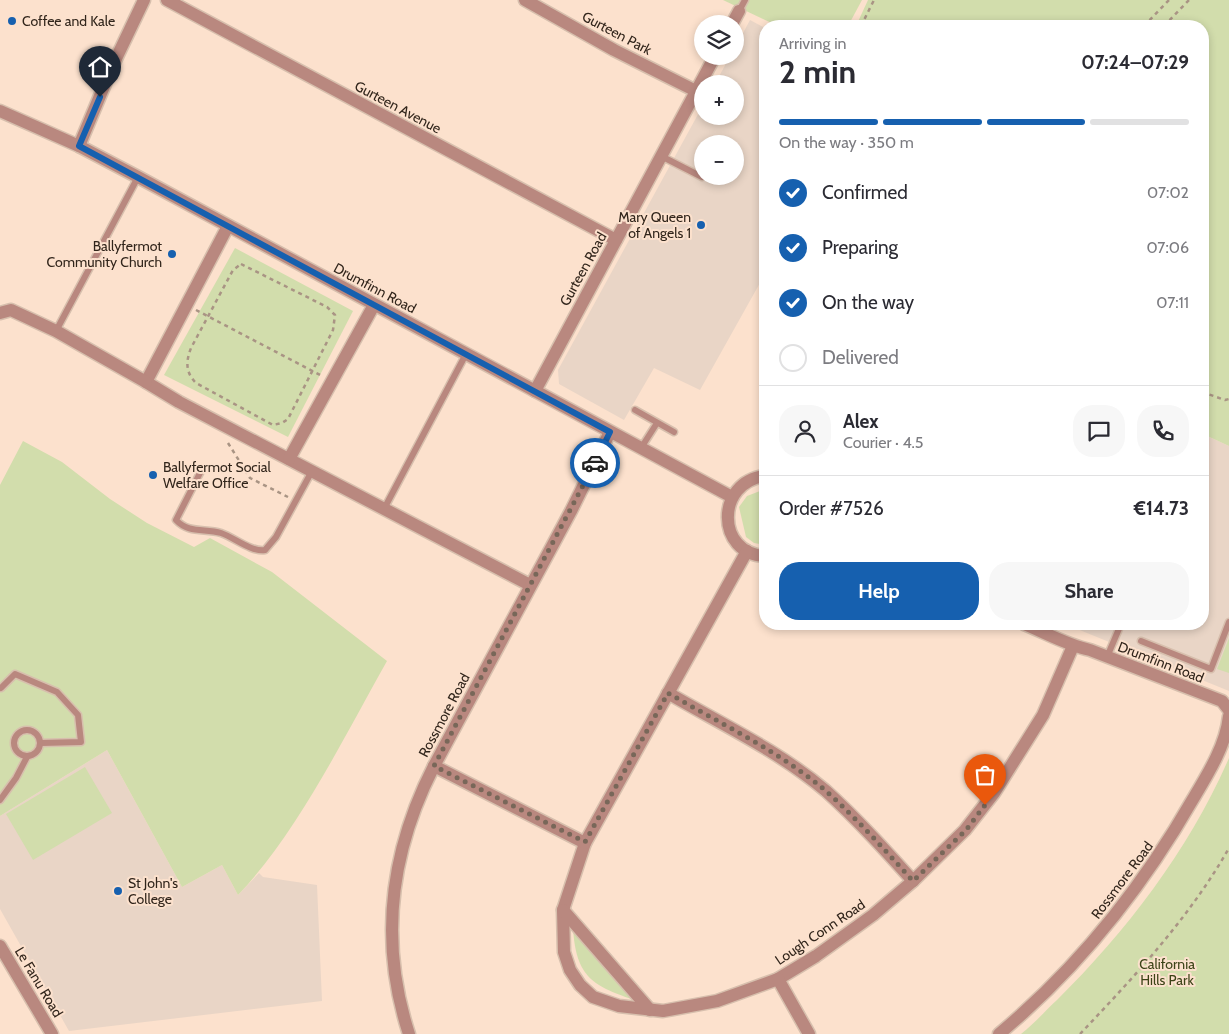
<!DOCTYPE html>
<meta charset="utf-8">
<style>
:root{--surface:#fff;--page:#f7f7f7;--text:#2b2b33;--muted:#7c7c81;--line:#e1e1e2;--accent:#1660af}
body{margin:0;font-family:Cabin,sans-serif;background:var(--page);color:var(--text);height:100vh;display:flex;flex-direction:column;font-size:19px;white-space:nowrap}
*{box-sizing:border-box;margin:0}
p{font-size:16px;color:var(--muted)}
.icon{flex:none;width:28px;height:28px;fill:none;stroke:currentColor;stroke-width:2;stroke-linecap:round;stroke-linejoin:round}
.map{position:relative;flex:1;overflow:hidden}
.side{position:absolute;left:759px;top:20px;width:450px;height:610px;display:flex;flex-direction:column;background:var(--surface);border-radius:20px;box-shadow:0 2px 8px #0003}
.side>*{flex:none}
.controls{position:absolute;left:694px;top:15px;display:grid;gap:10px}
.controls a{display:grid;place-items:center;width:50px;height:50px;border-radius:50%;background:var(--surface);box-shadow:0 2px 8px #0003;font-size:25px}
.pin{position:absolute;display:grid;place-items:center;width:42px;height:42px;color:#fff;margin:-51px -21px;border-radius:50% 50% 50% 0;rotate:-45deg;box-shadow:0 0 5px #0007}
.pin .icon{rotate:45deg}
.courier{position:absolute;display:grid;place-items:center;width:50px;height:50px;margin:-25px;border:4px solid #1660af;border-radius:50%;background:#fff;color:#222;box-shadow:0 1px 6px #0007}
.overview em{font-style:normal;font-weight:800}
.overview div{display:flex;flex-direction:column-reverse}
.overview{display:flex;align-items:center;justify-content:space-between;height:85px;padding:0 20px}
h1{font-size:32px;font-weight:800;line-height:38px}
.bar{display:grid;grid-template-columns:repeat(4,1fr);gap:8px 5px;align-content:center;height:60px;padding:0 20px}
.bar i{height:6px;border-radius:4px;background:var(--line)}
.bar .selected{background:var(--accent)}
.bar p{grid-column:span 4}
.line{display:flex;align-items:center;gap:12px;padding:0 20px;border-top:1px solid var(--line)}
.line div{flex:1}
.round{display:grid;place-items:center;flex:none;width:52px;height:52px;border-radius:20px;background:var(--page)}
ol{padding:0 20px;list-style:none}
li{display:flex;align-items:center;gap:15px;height:55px}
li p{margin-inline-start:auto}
li .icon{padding:5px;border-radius:50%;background:var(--accent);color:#fff;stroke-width:4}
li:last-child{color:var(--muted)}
li i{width:28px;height:28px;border:2px solid var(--line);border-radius:50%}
.button{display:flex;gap:10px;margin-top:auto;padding:10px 20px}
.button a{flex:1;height:58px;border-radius:20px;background:var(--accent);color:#fff;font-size:20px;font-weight:800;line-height:58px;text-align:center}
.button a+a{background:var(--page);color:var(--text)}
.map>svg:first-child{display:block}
.education{fill:#e9d5c6;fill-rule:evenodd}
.green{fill:#d2ddac}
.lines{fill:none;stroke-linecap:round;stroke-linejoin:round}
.service-casing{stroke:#d7bfad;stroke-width:9}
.minor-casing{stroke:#d7bfad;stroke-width:15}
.tertiary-casing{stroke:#d7bfad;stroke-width:15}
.path{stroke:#a99484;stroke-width:2.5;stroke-dasharray:4 4;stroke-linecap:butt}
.service{stroke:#b9887f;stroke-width:6}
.minor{stroke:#b9887f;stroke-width:12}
.tertiary{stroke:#b9887f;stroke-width:12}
.done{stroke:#786759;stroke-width:5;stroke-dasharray:0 9}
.route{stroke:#1660af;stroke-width:6}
.poi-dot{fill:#1660af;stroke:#fce1cd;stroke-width:2}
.labels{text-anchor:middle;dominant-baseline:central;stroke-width:4;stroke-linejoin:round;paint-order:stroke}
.poi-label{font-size:14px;fill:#31251b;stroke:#fce1cd;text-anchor:start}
.street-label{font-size:14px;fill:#31251b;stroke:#fce1cd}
.park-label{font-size:14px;fill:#3c4317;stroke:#fce1cd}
</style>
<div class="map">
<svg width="1229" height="1034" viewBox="0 0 1229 1034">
<rect width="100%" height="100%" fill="#fce1cd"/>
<g class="education">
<path d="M 750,20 L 765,28 L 765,274 L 700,390 L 654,368 L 624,420 L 559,384 L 558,370 L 702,107 L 702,116 L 735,116 L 735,84 L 715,84 L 730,56 L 735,56 L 735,48 ZM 702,144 L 735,144 L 735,176 L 702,176 Z"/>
<path d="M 1203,434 L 1229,446 L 1229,691 L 1065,624 L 1202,624 Z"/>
<path d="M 107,750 L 182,887 L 222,865 L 238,895 L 259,873 L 263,877 L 317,885 L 322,1001 L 69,1031 L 0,909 L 0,816 Z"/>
</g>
<g class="green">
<path d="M 723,0 L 862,0 L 848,26 L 778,26 Z"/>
<path d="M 868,0 L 1229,0 L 1229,446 L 1203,434 L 1202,26 L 856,26 Z"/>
<path d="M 235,248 L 353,311 L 288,437 L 164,375 Z"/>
<path d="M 23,441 L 62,462 L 110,499 L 147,523 L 194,547 L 210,538 L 272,572 L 387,661 C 344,737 298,832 238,895 L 222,865 L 182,887 L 107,750 L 0,816 L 0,485 Z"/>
<path d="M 765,489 L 765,545 L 754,543 L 746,537 L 739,507 L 747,496 Z"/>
<path d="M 1229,638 L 1229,673 L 1217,669 Z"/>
<path d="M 1229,758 L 1229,1034 L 1021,1034 C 1034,1024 1045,1011 1057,1000 C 1127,931 1190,848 1229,758 Z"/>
<path d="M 85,767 L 112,813 L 33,860 L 6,814 Z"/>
<path d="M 573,928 L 637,1001 C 593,986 576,978 573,928 Z"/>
</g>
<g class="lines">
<defs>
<g id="service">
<path d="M 739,11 L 745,0"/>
<path d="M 661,156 L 702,177"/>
<path d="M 56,331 L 138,177"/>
<path d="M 635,410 L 674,432"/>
<path d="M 641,448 L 657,423"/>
<path d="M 201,471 L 176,520 C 189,534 205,528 221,533 C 235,538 251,552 265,550 L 276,537 L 312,471"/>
<path d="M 384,509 L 466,354"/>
<path d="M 1141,641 L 1211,669 L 1229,622"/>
<path d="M 1107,657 L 1121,624"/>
<path d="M 1,688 L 15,674 L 57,692 L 78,715 L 81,742 L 41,743"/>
<circle cx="27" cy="743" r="13"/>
<path d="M 0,800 L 16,778 L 27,757"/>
</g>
<g id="minor">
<path d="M 167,0 L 616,240"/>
<path d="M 525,0 L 614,50 L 696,91"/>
<path d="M 732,24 L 739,11"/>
<path d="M 0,111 L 79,146 L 138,177 L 732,497"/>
<path d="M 79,146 L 113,65 L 144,0"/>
<path d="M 228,226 L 146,382 L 179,402 L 530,585"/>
<path d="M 0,313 L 11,310 L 56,331 L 146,382"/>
<path d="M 535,391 L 715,56"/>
<path d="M 289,459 L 374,305"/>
<path d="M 765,476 C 715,482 716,554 765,556"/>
<path d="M 747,551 L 585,843 L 563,910 L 564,952 L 570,970 L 580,985 L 593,997 L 619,1006 L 663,1011 L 717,1001 L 778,979 L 816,956 L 873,915 L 913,881 L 965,830 L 994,793 L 1043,715 L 1073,646"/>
<path d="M 1024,624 C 1046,633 1067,645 1090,650 L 1222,701 L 1229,710"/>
<path d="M 668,693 C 721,724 779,751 826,791 C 857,819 885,850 913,881"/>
<path d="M 434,766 L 585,843"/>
<path d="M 563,910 L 650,1010"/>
<path d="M 778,979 L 809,1034"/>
<path d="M 409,1034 C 379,942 390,852 434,766 L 571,511 L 610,432"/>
<path d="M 999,1034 C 1078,968 1142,888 1193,799 C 1208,774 1226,745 1229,716"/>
</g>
<path id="tertiary" d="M 0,946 L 52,1034"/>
</defs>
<use href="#service" class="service-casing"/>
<use href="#minor" class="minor-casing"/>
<use href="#tertiary" class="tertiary-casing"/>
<g class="path">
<path d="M 861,26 L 874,0"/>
<path d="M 1144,26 L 1169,0"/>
<path d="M 1164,26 L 1189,0"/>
<path d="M 241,264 L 327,307 L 335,315 L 333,330 L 288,419 L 282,423 L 273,425 L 196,383 C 185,372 186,361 191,348 L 233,270 Z"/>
<path d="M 196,310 L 322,376"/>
<path d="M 1202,392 L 1225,400 L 1229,399"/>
<path d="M 228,443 L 250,478 L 288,497"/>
<path d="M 1080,1034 C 1134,977 1190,917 1229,848"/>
</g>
<use href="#service" class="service"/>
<use href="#minor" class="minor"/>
<use href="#tertiary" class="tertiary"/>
</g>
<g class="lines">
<path class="done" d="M 595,463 L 434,766 L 585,842 L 668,693 C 721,724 779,751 826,791 C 857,819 885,850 913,881 L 966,830 L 985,805"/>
<path class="route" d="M 100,97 L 79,146 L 610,432 L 595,463"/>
</g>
<g class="poi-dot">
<circle cx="12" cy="21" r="5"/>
<circle cx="701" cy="225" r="5"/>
<circle cx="172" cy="254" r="5"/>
<circle cx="153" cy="475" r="5"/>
<circle cx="118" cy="891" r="5"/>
</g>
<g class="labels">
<g class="poi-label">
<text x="22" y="21">Coffee and Kale</text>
<text x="691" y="217" text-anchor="end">Mary Queen<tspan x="691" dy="16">of Angels 1</tspan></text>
<text x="162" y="246" text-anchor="end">Ballyfermot<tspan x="162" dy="16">Community Church</tspan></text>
<text x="163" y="467">Ballyfermot Social<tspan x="163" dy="16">Welfare Office</tspan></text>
<text x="128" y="883">St John's<tspan x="128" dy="16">College</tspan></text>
</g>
<g class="street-label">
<text transform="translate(617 33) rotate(28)">Gurteen Park</text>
<text transform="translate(398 107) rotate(28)">Gurteen Avenue</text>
<text transform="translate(583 269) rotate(-61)">Gurteen Road</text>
<text transform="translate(375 288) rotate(28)">Drumfinn Road</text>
<text transform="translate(1161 662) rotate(21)">Drumfinn Road</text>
<text transform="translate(444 715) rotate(-62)">Rossmore Road</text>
<text transform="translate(1122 880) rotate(-53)">Rossmore Road</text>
<text transform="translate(820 932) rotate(-34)">Lough Conn Road</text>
<text transform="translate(39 982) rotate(59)">Le Fanu Road</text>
</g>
<g class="park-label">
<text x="1167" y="964">California<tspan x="1167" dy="16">Hills Park</tspan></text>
</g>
</g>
</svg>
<div class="controls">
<a><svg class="icon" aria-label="layers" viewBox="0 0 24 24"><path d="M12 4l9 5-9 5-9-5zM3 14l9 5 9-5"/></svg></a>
<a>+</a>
<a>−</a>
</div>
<div class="pin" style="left:985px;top:805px;background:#ea580c"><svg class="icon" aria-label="bag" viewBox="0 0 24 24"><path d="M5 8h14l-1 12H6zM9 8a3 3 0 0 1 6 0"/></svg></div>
<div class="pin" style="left:100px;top:97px;background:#1f2937"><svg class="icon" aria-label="home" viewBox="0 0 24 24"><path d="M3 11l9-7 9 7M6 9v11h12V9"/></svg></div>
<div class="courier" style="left:595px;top:463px"><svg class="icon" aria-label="car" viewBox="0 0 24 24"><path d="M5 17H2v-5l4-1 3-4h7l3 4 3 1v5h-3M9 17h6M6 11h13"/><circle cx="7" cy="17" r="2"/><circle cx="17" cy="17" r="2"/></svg></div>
<section class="side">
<div class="overview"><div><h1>2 min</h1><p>Arriving in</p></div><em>07:24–07:29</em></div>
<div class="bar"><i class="selected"></i><i class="selected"></i><i class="selected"></i><i></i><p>On the way · 350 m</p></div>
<ol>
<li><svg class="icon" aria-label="check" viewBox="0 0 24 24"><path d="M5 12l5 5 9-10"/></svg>Confirmed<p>07:02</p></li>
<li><svg class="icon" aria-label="check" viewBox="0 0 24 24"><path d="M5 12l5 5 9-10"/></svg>Preparing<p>07:06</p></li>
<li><svg class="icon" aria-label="check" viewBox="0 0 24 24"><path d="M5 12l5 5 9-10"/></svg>On the way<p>07:11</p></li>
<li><i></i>Delivered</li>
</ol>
<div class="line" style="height:90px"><a class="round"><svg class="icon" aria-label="person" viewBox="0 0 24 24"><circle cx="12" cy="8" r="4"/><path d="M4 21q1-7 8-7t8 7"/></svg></a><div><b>Alex</b><p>Courier · 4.5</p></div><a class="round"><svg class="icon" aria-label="chat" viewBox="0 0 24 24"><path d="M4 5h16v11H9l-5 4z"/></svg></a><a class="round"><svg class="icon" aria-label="phone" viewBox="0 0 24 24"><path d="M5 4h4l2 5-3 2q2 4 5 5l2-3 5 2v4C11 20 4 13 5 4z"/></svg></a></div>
<div class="line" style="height:65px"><div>Order #7526</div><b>€14.73</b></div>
<div class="button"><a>Help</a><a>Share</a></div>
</section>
</div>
